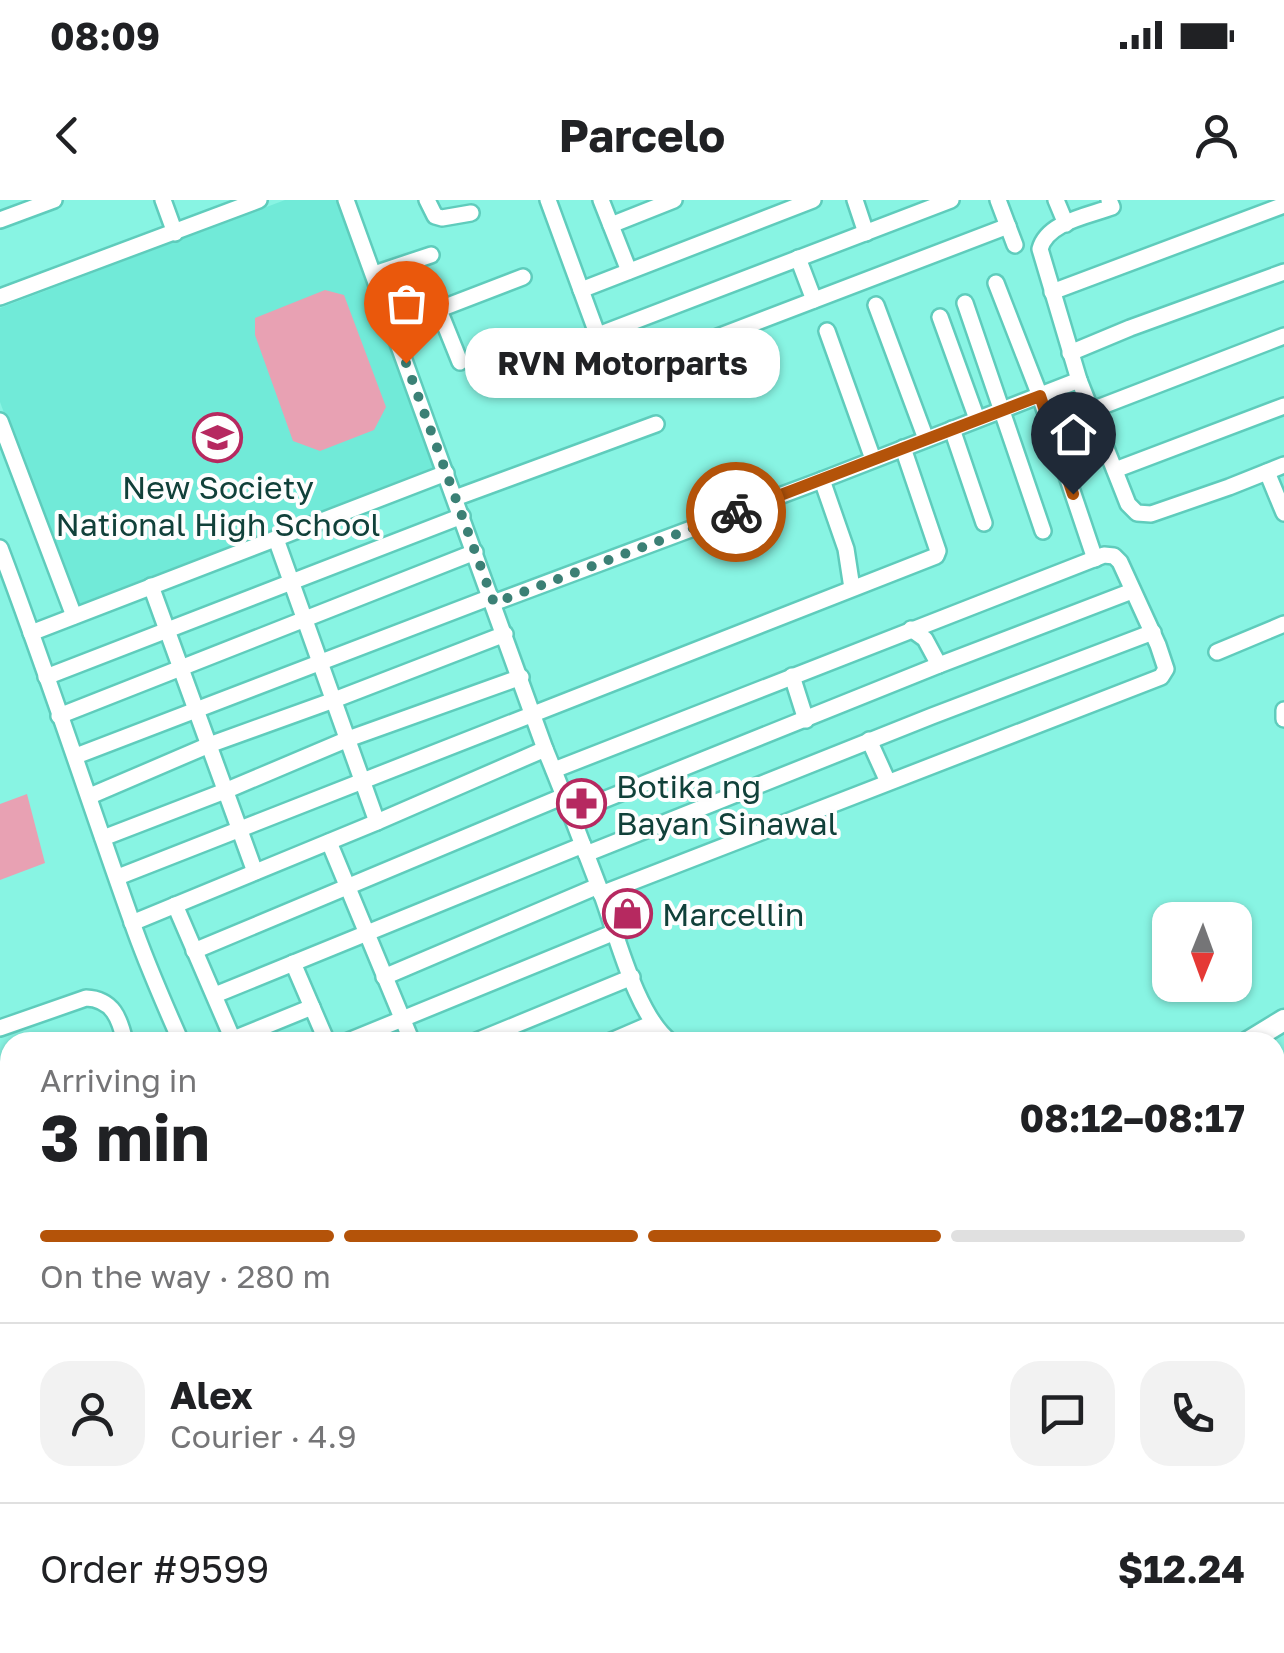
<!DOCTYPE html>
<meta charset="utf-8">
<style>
:root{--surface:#fff;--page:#f2f2f2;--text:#202124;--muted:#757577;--line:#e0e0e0;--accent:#b45309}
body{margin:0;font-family:"Golos Text",sans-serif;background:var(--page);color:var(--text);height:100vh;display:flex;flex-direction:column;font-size:38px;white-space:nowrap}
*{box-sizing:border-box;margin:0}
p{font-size:32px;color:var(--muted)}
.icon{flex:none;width:55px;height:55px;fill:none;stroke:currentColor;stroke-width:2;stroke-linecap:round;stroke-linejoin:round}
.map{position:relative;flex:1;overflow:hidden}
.details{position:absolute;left:0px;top:832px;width:1285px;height:622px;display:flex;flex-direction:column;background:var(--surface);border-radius:30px 30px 0 0;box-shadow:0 2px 8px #0004}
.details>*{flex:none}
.needle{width:65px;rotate:181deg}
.controls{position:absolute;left:1152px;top:702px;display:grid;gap:20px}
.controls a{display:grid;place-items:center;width:100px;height:100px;border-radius:20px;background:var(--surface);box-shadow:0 2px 8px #0004;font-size:50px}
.pin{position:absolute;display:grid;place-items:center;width:85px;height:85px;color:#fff;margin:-102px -42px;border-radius:50% 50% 50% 0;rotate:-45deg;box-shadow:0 0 10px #0007}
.pin .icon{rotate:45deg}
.courier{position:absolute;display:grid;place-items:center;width:100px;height:100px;margin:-50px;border:8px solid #b45309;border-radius:50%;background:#fff;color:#222;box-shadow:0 2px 12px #0007}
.bubble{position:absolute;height:70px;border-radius:30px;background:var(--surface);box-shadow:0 2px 8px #0004;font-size:32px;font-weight:700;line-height:70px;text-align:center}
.head em{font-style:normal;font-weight:700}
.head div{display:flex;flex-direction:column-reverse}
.head{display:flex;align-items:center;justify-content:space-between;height:170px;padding:0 40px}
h1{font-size:65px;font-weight:700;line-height:75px}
.bar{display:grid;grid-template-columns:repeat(4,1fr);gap:15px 10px;align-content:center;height:120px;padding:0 40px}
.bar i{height:12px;border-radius:8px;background:var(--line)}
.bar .on{background:var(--accent)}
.bar p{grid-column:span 4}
.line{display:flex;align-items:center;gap:25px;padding:0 40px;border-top:2px solid var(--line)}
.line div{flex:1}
.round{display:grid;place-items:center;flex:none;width:105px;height:105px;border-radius:30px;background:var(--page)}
.status{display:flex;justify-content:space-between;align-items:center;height:70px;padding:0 50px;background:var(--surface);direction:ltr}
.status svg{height:28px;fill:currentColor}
header{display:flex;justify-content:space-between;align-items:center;height:130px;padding:0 40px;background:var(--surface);font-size:45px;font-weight:700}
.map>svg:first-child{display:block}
.built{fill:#71ead8}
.green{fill:#e8a1b3}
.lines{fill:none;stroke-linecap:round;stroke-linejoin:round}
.minor-casing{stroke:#5fccbc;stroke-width:20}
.major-casing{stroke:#5fccbc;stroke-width:25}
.minor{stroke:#fff;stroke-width:15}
.major{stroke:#fff;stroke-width:20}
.done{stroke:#3b8075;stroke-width:10;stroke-dasharray:0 18}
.route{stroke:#b45309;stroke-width:12}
.labels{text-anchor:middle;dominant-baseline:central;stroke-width:8;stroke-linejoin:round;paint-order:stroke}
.poi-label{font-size:32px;fill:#11413a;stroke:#fefefe;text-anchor:start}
</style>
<div class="status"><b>08:09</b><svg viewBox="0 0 49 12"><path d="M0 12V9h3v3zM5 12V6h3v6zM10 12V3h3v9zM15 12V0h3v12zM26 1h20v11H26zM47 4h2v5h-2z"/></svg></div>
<header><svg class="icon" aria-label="back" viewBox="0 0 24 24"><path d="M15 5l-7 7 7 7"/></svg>Parcelo<svg class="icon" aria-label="person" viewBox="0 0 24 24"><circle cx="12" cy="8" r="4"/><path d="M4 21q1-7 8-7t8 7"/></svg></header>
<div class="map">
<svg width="1284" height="1453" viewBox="0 0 1284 1453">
<rect width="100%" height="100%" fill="#88f4e3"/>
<path class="built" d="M 285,0 L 337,0 L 436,273 L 77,413 L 0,202 L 0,108 Z"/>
<g class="green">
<path d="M 325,90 L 344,95 L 386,207 L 374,230 L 320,251 L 293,241 L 255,135 L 255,118 Z"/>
<path d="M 27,594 L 45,663 L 0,680 L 0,604 Z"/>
</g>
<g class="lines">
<defs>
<g id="minor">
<path d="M 163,0 L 175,33"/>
<path d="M 346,0 L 545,549 C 565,597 583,646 602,695 C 617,736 637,817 671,842"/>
<path d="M 427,0 L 435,16 L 442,18 L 471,13"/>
<path d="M 548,0 L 613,177 L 1008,26"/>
<path d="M 601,0 L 629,71"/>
<path d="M 855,0 L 866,33"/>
<path d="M 998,0 L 1015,45"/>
<path d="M 1056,0 L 1066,24"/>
<path d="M 1109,0 L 1112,7 C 1088,16 1047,22 1040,49 L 1079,180 L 1128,304 L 1137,313 L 1151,314 L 1229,287 L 1284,265"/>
<path d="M 0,20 L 54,0"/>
<path d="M 611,25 L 674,0"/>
<path d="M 798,58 L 814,100"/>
<path d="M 374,74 L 431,55"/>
<path d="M 996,83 L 1040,196 L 1095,359"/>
<path d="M 581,90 L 813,0"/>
<path d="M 1052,92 L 1284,5"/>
<path d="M 0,97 L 259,0"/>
<path d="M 965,103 L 1043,331"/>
<path d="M 876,105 L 926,239"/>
<path d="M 439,110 L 460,162"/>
<path d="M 940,117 L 977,219"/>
<path d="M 393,127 L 523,77"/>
<path d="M 827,131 L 873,259"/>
<path d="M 598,135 L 951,0"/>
<path d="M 1070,153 L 1130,128 L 1284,72"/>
<path d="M 1092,210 L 1284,136"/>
<path d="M 0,221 L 74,416"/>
<path d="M 952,229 L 984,323"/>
<path d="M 1115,270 L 1284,206"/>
<path d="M 1267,272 L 1284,313"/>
<path d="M 822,280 L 846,349 L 852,388"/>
<path d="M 455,298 L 656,224"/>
<path d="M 276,339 L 377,622"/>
<path d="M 0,348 C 47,472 88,598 132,722 C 146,763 164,803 181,842"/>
<path d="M 151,386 L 255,672"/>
<path d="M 493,403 L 822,280 L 1079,180"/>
<path d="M 911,429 L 925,439 L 939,465"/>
<path d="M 31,433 L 446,273"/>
<path d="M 1217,452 L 1284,424"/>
<path d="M 792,476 L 806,520"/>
<path d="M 46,477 L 462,316"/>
<path d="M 1284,510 L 1284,519"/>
<path d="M 59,516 L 475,352"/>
<path d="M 869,540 L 888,582"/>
<path d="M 76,556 L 491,397"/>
<path d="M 554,570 L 1104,355 L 1114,356 L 1120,362 L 1158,445 L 1166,469 L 1161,477 L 601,694"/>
<path d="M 90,596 L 209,545 L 334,500 L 505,434"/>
<path d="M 571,613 L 939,465 L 1132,391"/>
<path d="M 103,638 L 225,591 L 348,539 L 521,477"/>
<path d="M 329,642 L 412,842"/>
<path d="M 586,654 L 932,516 L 1153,432"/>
<path d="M 118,677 L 936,356 L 938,351 L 903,248"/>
<path d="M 175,705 L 234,842"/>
<path d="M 132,723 L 377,622 L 545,549"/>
<path d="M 194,751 L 564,596"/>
<path d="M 293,763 L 327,842"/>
<path d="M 384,777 L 598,686"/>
<path d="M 215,795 L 583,645"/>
<path d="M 0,828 L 86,798 C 113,799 120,819 125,842"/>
<path d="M 226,842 L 312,807"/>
<path d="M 346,842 L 615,732"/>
<path d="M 474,842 L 632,777"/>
<path d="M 609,842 L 653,823"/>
<path d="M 0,885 L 10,881"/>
<path d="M 0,945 L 10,941"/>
<path d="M 0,1001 L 10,998"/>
<path d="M 0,1056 L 10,1052"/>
<path d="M 0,1116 L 10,1112"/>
<path d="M 0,1160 L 10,1157"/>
<path d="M 1275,1164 L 1284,1156"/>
<path d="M 1275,1194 L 1284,1204"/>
<path d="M 0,1212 L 10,1208"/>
<path d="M 0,1241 L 10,1252"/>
<path d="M 1275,1276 L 1284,1285"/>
<path d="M 0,1305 L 10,1315"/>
<path d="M 0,1354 L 10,1348"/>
<path d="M 0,1367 L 10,1377"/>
<path d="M 1275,1369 L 1284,1378"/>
<path d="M 0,1423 L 10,1434"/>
<path d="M 21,1445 L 28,1453"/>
</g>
<g id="major">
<path d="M 1248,842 L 1284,820"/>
<path d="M 283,1453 L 295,1445"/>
</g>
</defs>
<use href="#minor" class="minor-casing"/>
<use href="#major" class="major-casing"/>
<use href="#minor" class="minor"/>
<use href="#major" class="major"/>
</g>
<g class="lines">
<path class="done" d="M 406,163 L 494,403 L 736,312"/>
<path class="route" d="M 736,312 L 1040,196 L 1073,294"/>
</g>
<defs>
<symbol id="school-ring" viewBox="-11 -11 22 22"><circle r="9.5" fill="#fefefe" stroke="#b62960" stroke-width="1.5"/><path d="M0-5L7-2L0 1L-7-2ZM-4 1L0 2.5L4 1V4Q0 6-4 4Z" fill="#b62960"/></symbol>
<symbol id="pharmacy-ring" viewBox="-11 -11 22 22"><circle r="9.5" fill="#fefefe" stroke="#b62960" stroke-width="1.5"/><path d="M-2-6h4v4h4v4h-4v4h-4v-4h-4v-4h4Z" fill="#b62960"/></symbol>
<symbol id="shop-ring" viewBox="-11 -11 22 22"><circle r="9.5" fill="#fefefe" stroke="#b62960" stroke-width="1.5"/><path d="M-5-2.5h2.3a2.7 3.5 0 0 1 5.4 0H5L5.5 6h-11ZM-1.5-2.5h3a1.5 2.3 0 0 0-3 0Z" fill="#b62960"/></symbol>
</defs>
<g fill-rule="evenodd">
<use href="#school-ring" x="190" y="210" width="55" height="55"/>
<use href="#pharmacy-ring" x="554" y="576" width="55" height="55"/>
<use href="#shop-ring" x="600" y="686" width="55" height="55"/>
</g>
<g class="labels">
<g class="poi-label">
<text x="218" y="287" text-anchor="middle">New Society<tspan x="218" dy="37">National High School</tspan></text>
<text x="616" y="586">Botika ng<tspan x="616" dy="37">Bayan Sinawal</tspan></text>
<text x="662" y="714">Marcellin</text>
</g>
</g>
</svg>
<div class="controls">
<a><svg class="needle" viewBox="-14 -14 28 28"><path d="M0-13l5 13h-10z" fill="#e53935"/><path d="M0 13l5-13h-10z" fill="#757577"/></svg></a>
</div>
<div class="pin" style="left:406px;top:163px;background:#ea580c"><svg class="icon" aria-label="bag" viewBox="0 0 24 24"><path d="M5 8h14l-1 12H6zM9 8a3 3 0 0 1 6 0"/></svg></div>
<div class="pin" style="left:1073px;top:294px;background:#1f2937"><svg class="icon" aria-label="home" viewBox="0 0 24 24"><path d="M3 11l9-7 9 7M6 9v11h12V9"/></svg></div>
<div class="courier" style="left:736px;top:312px"><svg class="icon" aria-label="bike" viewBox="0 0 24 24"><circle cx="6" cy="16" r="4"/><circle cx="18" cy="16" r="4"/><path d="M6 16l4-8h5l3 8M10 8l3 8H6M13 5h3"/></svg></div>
<div class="bubble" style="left:465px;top:128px;width:315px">RVN Motorparts</div>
<section class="details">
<div class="head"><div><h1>3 min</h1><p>Arriving in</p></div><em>08:12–08:17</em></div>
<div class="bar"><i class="on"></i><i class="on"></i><i class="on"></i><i></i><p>On the way · 280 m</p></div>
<div class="line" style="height:180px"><a class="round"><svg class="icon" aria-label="person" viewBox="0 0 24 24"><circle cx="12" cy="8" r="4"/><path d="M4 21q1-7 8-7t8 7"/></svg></a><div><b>Alex</b><p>Courier · 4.9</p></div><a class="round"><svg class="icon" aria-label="chat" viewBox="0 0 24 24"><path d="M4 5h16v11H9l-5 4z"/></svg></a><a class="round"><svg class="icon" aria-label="phone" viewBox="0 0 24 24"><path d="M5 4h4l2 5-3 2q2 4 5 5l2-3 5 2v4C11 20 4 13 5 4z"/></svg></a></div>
<div class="line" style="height:130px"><div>Order #9599</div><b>$12.24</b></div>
</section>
</div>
